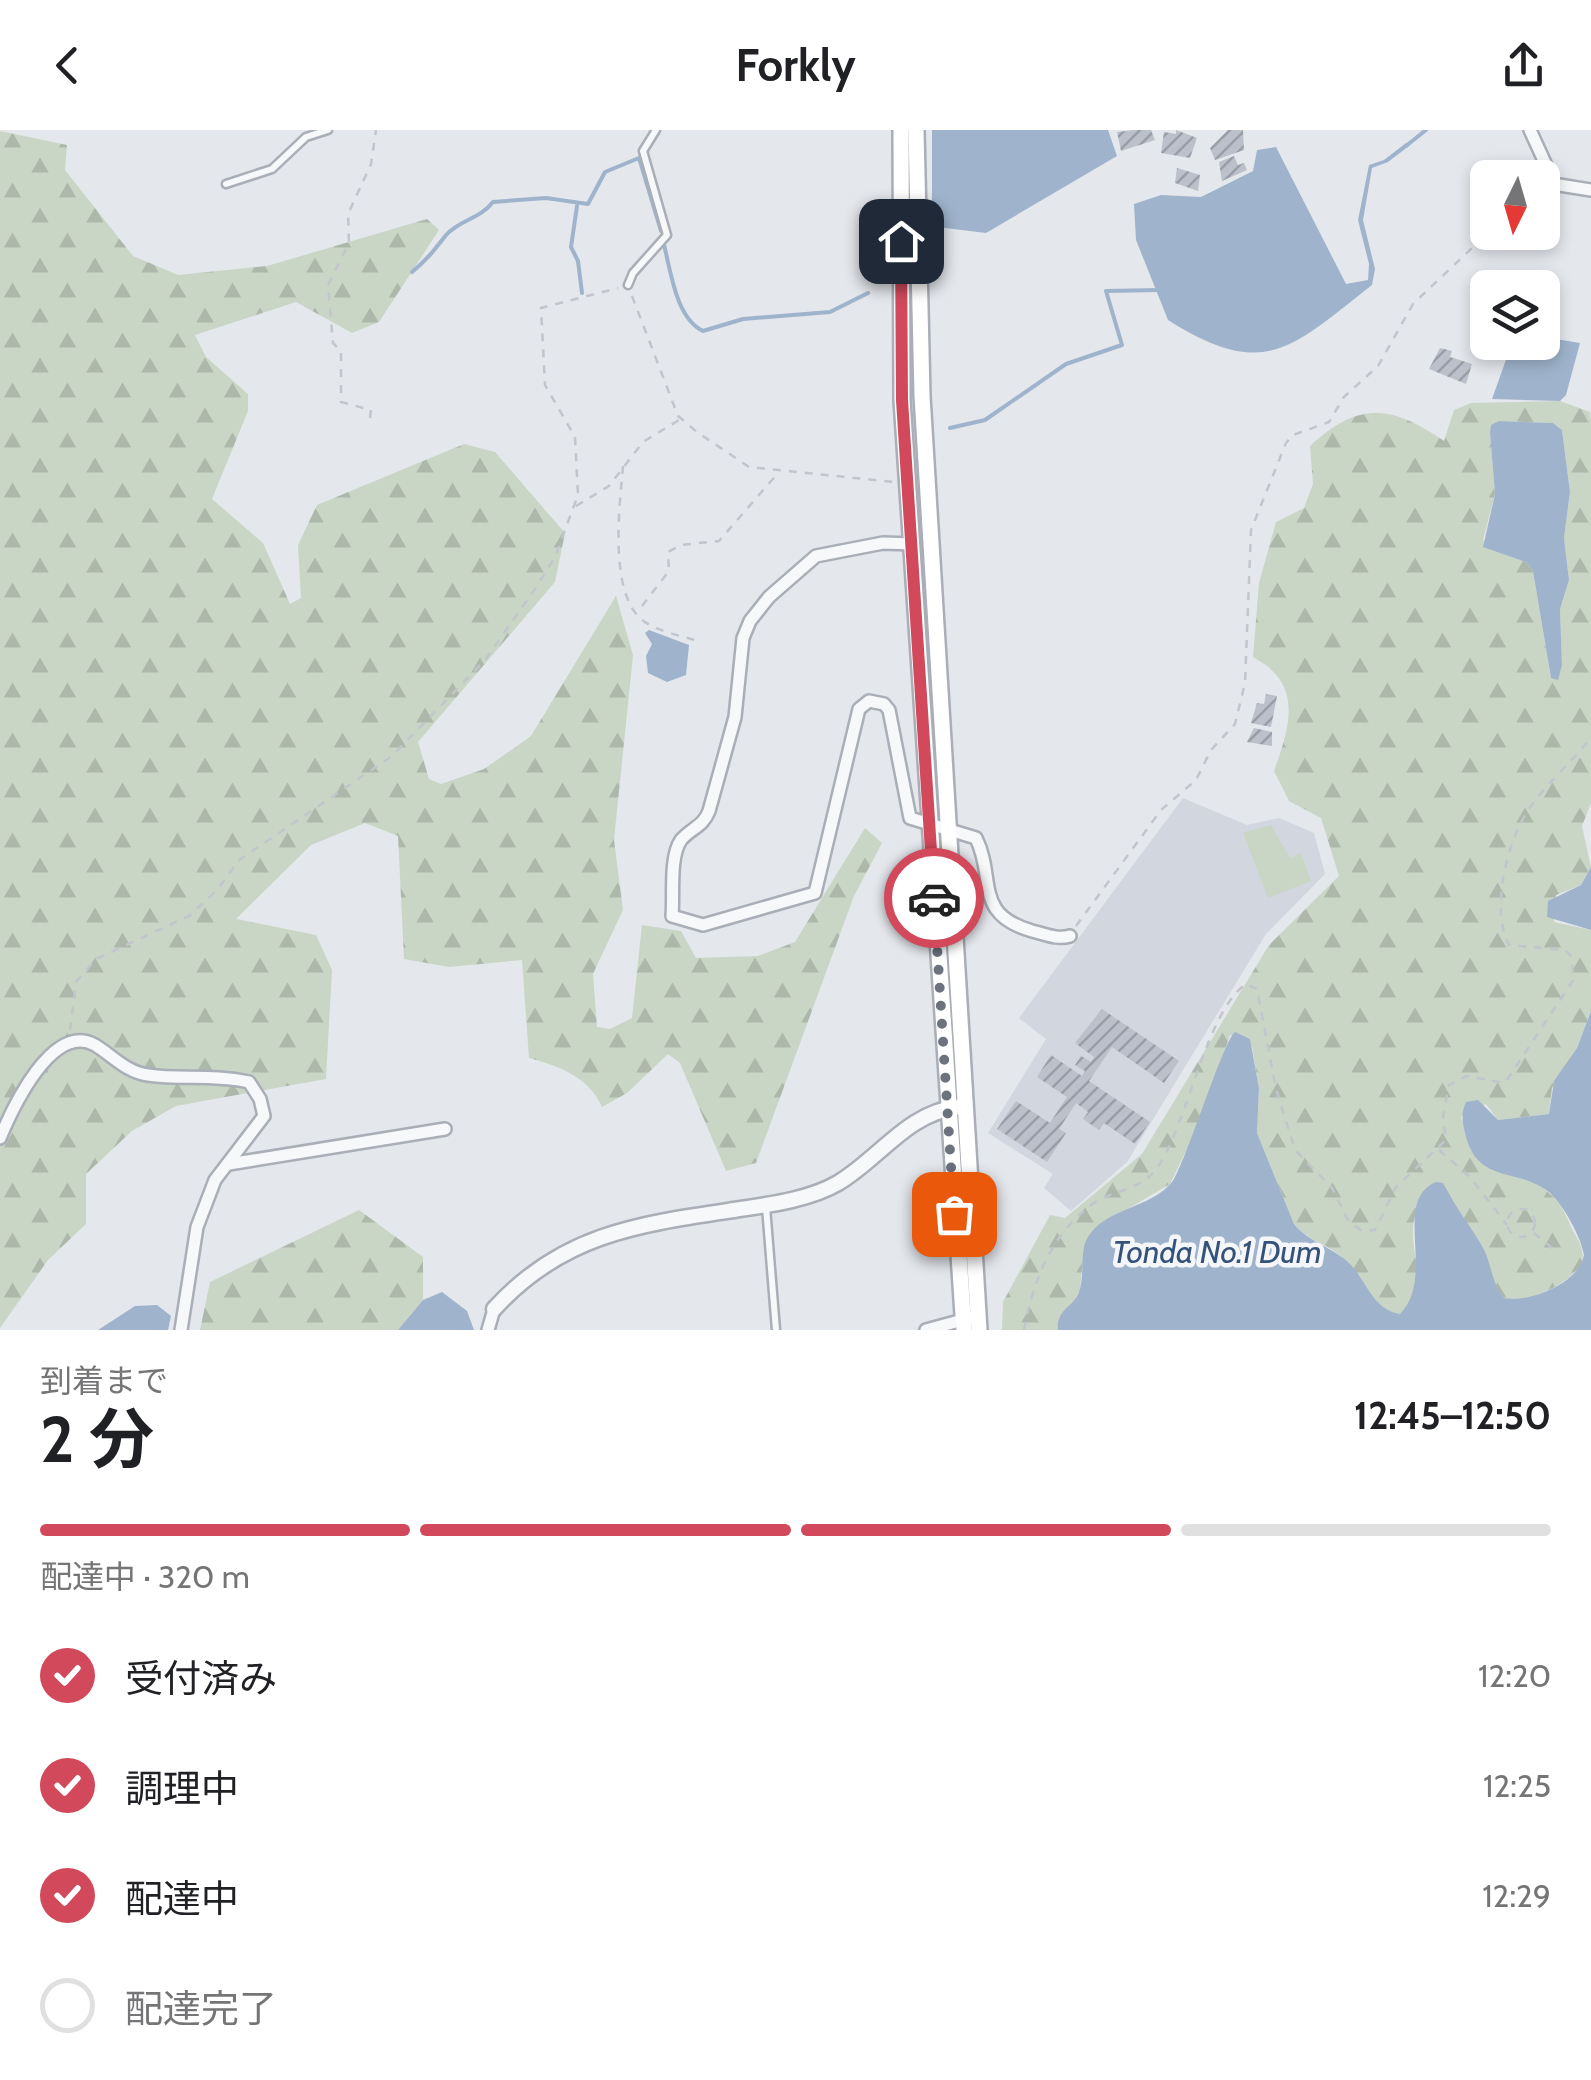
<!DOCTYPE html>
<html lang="ja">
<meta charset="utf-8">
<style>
:root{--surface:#fff;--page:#f6f6f6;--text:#202124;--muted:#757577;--line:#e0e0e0;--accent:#d1495b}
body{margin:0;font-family:Cabin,"Noto Sans JP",sans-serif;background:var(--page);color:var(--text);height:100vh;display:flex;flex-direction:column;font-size:38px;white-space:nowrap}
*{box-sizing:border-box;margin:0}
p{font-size:32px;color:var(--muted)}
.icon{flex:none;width:55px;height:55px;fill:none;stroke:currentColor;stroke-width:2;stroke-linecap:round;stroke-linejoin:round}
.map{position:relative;height:1200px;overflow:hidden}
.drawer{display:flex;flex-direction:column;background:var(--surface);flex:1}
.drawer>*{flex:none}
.needle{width:65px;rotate:185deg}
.controls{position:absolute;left:1470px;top:30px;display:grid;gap:20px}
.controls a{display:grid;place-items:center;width:90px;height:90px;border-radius:15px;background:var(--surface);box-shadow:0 5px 15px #0003;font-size:50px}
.pin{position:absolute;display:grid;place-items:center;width:85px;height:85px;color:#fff;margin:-42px;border-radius:20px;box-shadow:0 5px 15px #0006}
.courier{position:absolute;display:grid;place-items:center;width:100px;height:100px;margin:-50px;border:8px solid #d1495b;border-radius:50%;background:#fff;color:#222;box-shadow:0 2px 12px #0007}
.headline em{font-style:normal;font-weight:700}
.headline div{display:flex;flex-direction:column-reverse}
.headline{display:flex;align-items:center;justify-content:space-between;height:170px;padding:0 40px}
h1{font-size:65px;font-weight:700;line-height:75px}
.bar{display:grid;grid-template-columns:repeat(4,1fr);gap:15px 10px;align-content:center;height:120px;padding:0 40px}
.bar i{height:12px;border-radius:8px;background:var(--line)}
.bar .on{background:var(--accent)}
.bar p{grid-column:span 4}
ol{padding:0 40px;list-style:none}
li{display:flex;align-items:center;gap:30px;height:110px}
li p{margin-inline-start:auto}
li .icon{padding:10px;border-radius:50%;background:var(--accent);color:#fff;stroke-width:4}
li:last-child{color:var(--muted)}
li i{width:55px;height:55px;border:5px solid var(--line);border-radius:50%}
header{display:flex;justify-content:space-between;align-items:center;height:130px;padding:0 40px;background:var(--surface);font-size:45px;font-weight:700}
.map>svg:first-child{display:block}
.built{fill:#d2d6de}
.forest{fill:url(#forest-firs);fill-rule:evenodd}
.green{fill:#c9d6c5}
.water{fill:#9fb4cc}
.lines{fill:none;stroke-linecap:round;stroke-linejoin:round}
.stream{stroke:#9fb4cc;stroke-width:4}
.building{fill:url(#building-hatch)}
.service-casing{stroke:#a9aeb7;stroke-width:11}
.minor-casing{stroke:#a9aeb7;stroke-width:16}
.tertiary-casing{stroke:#a9aeb7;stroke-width:19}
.secondary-casing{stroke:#a9aeb7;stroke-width:20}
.path{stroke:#c2c5cb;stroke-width:2.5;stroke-dasharray:8 8;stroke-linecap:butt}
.service{stroke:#f7f8fa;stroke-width:6}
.minor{stroke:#f7f8fa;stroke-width:11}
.tertiary{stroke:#f7f8fa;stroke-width:14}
.secondary{stroke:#fff;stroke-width:15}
.done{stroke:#6c737f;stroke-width:10;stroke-dasharray:0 18}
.route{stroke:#d1495b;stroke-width:12}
.labels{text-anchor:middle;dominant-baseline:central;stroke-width:9;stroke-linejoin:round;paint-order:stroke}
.water-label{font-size:32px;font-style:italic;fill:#34527a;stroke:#f4f6f9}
</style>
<header><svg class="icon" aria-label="back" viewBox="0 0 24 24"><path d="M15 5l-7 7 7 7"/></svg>Forkly<svg class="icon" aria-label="share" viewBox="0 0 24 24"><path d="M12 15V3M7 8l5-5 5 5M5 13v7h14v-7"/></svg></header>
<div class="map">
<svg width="1591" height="1200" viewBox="0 0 1591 1200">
<defs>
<pattern id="forest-firs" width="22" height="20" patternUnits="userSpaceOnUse" patternTransform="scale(2.5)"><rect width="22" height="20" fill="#c9d6c5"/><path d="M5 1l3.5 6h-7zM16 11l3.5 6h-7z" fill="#adb8ab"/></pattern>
<pattern id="building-hatch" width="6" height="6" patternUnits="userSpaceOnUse" patternTransform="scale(2.5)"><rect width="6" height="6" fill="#bbc0ca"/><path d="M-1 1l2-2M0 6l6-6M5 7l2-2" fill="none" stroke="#989da6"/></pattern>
</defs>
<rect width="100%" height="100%" fill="#e4e7ec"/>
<path class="built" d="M 1183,668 L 1247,695 L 1279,688 L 1314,703 L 1325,744 L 1266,804 L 1127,1032 L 1071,1081 L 1044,1058 L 1053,1044 L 988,1003 L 1046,909 L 1019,888 Z"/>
<g class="forest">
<path d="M 0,1 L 67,15 L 65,40 L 133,126 L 178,145 L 267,136 L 427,89 L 439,100 L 379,192 L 352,203 L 296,172 L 195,205 L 206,227 L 248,264 L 248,281 L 212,369 L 263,413 L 290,474 L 301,468 L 298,415 L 317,375 L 464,314 L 495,322 L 565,403 L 555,452 L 418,612 L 429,649 L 441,654 L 484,639 L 531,606 L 616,466 L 633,525 L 614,710 L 623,780 L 593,844 L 597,897 L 610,899 L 632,888 L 642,795 L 681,801 L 696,828 L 758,826 L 795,812 L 865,698 L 882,713 L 854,766 L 756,1033 L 726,1041 L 680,933 L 668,924 L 627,963 L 602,977 C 589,947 559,936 529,928 L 522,830 L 449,837 L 404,829 L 398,706 L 365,693 L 311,715 L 236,789 L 316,805 L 332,840 L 326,949 L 176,976 L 132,1001 L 86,1044 L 86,1094 L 48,1130 L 0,1198 Z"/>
<path d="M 1560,271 L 1590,282 L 1591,293 L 1591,673 L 1582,696 L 1591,737 L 1581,755 L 1556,765 L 1554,792 L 1591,800 L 1591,881 L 1577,918 L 1552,958 L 1549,984 L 1498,990 L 1486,974 L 1461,986 C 1475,1058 1512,1030 1550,1064 C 1560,1072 1566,1085 1571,1097 C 1578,1111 1585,1118 1582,1134 C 1566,1155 1531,1173 1504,1168 L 1496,1159 L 1485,1124 L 1449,1069 L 1425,1061 C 1420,1075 1413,1085 1413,1100 C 1412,1133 1430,1153 1400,1184 C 1372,1180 1363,1148 1345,1130 C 1330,1114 1307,1111 1294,1094 L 1257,1003 L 1259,958 L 1252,916 L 1230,905 L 1201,990 L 1170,1054 L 1097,1097 L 1084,1118 L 1080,1160 L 1058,1200 L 1002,1200 L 1003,1172 L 1050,1085 L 1065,1088 L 1142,1024 L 1269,815 L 1339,746 L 1321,688 L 1289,671 L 1274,641 C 1290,596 1304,554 1253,527 L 1259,453 L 1276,392 L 1304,378 L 1313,354 L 1310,316 C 1359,271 1391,275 1444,311 L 1454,280 L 1471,273 ZM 1499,291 L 1553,293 L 1562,300 L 1570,362 L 1564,408 L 1569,450 L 1560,479 L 1562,534 L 1551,548 L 1533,441 L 1526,432 L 1483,410 L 1495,364 L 1490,303 Z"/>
<path d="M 359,1080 L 423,1127 L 423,1170 L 398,1200 L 200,1200 L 210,1152 Z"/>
</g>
<path class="green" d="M 1271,695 L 1290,728 L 1301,723 L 1311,751 L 1268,768 L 1243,703 Z"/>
<g class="water">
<path d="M 932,0 L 1108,0 L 1117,26 L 986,103 L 937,97 L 932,91 Z"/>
<path d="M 1406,13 L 1409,16 L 1388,32 L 1372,38 L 1363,90 L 1375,139 L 1372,155 C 1292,217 1266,252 1168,190 L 1136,110 L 1134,74 L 1161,65 L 1201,67 L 1253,41 L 1257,20 L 1276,17 L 1346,154 L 1368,150 L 1369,134 L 1358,90 L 1369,35 L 1384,30 Z"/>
<path d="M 1543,207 L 1580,213 L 1566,265 L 1560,271 L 1492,269 L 1512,213 L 1542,212 Z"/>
<path d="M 1499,291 L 1553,293 L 1562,300 L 1570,362 L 1564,408 L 1569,450 L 1560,479 L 1562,535 L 1558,550 L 1551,548 L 1533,441 L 1526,432 L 1483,417 L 1495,364 L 1490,303 L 1491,295 Z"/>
<path d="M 649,500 L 689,515 L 686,545 L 667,552 L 648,543 L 646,526 L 652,514 L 645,503 Z"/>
<path d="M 1591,737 L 1591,800 L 1547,787 L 1548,771 L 1581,755 Z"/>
<path d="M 1591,881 L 1591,1200 L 1058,1200 C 1056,1179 1073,1178 1079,1162 C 1084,1148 1081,1131 1084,1117 C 1095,1077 1153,1081 1174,1049 C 1189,1023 1224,909 1235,902 L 1250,909 L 1259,958 L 1257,1003 L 1294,1094 C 1309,1113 1334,1117 1351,1135 C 1367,1153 1374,1180 1400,1184 C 1437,1146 1391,1071 1436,1052 L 1443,1053 C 1455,1077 1470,1095 1482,1116 C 1492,1133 1491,1153 1504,1168 C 1530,1173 1579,1153 1584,1125 C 1581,1107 1564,1076 1550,1063 C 1518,1036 1477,1056 1465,1003 C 1462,991 1461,983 1466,972 L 1478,970 L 1498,990 L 1549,984 L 1554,951 L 1577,918 Z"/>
<path d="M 442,1162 L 467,1181 L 474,1200 L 398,1200 L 423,1170 Z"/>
<path d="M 157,1175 L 171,1186 L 168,1200 L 98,1200 L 135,1176 Z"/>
</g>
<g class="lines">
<g class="stream">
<path d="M 1406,16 L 1426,0"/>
<path d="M 577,76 L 571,117 L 578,131 L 582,163"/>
<path d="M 664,115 C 671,142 676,188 703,201 L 743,189 L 830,182 L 868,163"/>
<path d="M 412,142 C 427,130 435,119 446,105 C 459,90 480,89 493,72 L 546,68 L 588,74 L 605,42 L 639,28 L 661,101"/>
<path d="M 950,298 L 985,290 L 1066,234 L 1122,215 L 1106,161 L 1159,160"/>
</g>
</g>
<g class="building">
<path d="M 1134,0 L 1151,0 L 1155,10 L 1121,21 L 1117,2 Z"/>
<path d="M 1176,0 L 1197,8 L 1190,28 L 1161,23 L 1164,2 L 1176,4 Z"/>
<path d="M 1228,0 L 1243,0 L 1244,20 L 1215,30 L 1210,18 Z"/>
<path d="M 1234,26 L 1238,35 L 1244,33 L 1247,40 L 1222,51 L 1219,32 Z"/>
<path d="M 1177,38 L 1200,45 L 1198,61 L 1175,53 Z"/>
<path d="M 1440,218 L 1452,221 L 1450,227 L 1472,234 L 1466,254 L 1429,239 Z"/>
<path d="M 1266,564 L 1277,566 L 1271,597 L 1251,593 L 1257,573 L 1264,574 Z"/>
<path d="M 1254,598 L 1272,602 L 1272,616 L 1247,612 Z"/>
<path d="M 1102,879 L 1179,931 L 1164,953 L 1112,917 L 1089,951 L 1150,992 L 1135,1014 L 1104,993 L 1099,1000 L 1083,989 L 1088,982 L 1076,973 L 1059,999 L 1066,1003 L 1047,1032 L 997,999 L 1016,971 L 1050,993 L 1067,967 L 1037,947 L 1051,925 L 1082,946 L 1085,941 L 1075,935 L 1081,926 L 1091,932 L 1094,927 L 1075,913 Z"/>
</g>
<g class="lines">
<defs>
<g id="service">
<path d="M 226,54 L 272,39 L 306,7 L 328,0"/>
<path d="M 628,155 L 633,143 L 667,105 L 643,21 L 656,0"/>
<path d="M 766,1077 L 776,1200"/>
</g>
<g id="minor">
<path d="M 1530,0 L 1546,35 L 1547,53 L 1591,60"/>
<path d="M 913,414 L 883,413 L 816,426 L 769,467 L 750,491 L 743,508 L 735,587 L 709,681 C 703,697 691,698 681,710 C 669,727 674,766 672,786 L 703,795 L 815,763 L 859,579 L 869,571 L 884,574 L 889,580 L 910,688 L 976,708 C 996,749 973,784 1032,801 C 1045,804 1057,810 1070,806"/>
<path d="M 0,1008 C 13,977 53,891 95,915 C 113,926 126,942 148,945 C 182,950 211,944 249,952 L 260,969 L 264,986 L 215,1050 L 197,1097 L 181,1200"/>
<path d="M 229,1034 L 445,999"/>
<path d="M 488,1200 L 494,1179"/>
<path d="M 926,1200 L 970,1188"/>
</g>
<path id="tertiary" d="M 494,1179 C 562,1104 639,1094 734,1080 C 767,1075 809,1070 838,1053 C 880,1028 907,983 958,977"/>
<g id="secondary">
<path d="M 901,0 L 902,270 L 964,1200"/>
<path d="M 916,0 L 922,266 L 979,1200"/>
</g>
</defs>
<use href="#service" class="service-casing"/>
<use href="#minor" class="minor-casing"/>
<use href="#tertiary" class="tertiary-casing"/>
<use href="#secondary" class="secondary-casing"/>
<g class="path">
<path d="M 632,166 L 678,286 L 697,302 L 749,337 L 894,352"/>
<path d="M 370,288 L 371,280 L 341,272 L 341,221 L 333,213 L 328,155 L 349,113 L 348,84 L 371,34 L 376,0"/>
<path d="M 623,336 C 620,374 608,461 642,490 C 656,501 685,507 702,512"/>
<path d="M 576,376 L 609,356 L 643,312 L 679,290"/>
<path d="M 642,476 L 669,441 L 668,422 L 681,415 L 719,411 L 778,343"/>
<path d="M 1076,796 L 1161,680 L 1196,650 L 1211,620 L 1235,594 L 1245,553 L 1251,400 L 1286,313 L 1293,305 L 1329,292 L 1344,267 L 1378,236 L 1413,174 L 1489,102"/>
<path d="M 70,900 L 76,852 L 96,829 L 189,786 L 217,760 L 239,730 L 392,626 L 485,530 L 535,459 L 555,427 L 578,365 L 575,307 L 545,255 L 541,178 L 618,158"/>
<path d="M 1439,1020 L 1470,1047 L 1507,1095"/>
<circle cx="1521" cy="1093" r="14"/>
<path d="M 1534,1103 L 1556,1121"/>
<path d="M 1024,1200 C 1033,1152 1050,1106 1091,1075 C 1111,1060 1141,1061 1157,1038 C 1188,994 1206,881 1246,854 L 1257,859 L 1276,959 L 1295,1020 L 1332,1058 L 1348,1090 L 1362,1101 L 1375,1100 L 1396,1057 L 1446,1010 L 1443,986 L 1449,955 L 1467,946 L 1505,953 L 1574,849 L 1571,826 L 1565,820 L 1509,815 C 1490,779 1507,711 1529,679 C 1546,653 1573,632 1591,607"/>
</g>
<use href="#service" class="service"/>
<use href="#minor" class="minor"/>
<use href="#tertiary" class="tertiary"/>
<use href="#secondary" class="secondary"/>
</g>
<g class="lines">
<path class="done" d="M 934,768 L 954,1084"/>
<path class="route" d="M 901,111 L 902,270 L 934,768"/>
</g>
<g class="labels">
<g class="water-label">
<text x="1217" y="1121">Tonda No.1 Dum</text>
</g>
</g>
</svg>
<div class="controls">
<a><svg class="needle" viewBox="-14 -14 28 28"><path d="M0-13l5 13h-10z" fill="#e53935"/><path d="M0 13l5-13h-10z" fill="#757577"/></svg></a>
<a><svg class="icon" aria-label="layers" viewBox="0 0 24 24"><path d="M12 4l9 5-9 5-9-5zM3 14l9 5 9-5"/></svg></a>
</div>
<div class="pin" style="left:954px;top:1084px;background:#ea580c"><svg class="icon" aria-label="bag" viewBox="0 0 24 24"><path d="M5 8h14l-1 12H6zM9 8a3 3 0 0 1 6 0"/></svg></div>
<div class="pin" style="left:901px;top:111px;background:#1f2937"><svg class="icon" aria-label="home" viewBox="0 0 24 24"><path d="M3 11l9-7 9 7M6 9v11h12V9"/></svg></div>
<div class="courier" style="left:934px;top:768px"><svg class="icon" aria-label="car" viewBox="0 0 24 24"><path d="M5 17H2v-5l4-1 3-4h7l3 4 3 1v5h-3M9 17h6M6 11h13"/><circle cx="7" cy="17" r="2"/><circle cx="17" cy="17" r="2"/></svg></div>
</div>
<section class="drawer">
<div class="headline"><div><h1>2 分</h1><p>到着まで</p></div><em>12:45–12:50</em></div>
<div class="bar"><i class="on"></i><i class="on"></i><i class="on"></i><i></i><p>配達中 · 320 m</p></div>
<ol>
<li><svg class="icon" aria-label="check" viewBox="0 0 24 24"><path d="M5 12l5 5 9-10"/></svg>受付済み<p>12:20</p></li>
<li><svg class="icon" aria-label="check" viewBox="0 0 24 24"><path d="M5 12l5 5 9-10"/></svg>調理中<p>12:25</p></li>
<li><svg class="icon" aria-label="check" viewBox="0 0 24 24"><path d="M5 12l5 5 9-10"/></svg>配達中<p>12:29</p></li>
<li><i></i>配達完了</li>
</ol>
</section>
